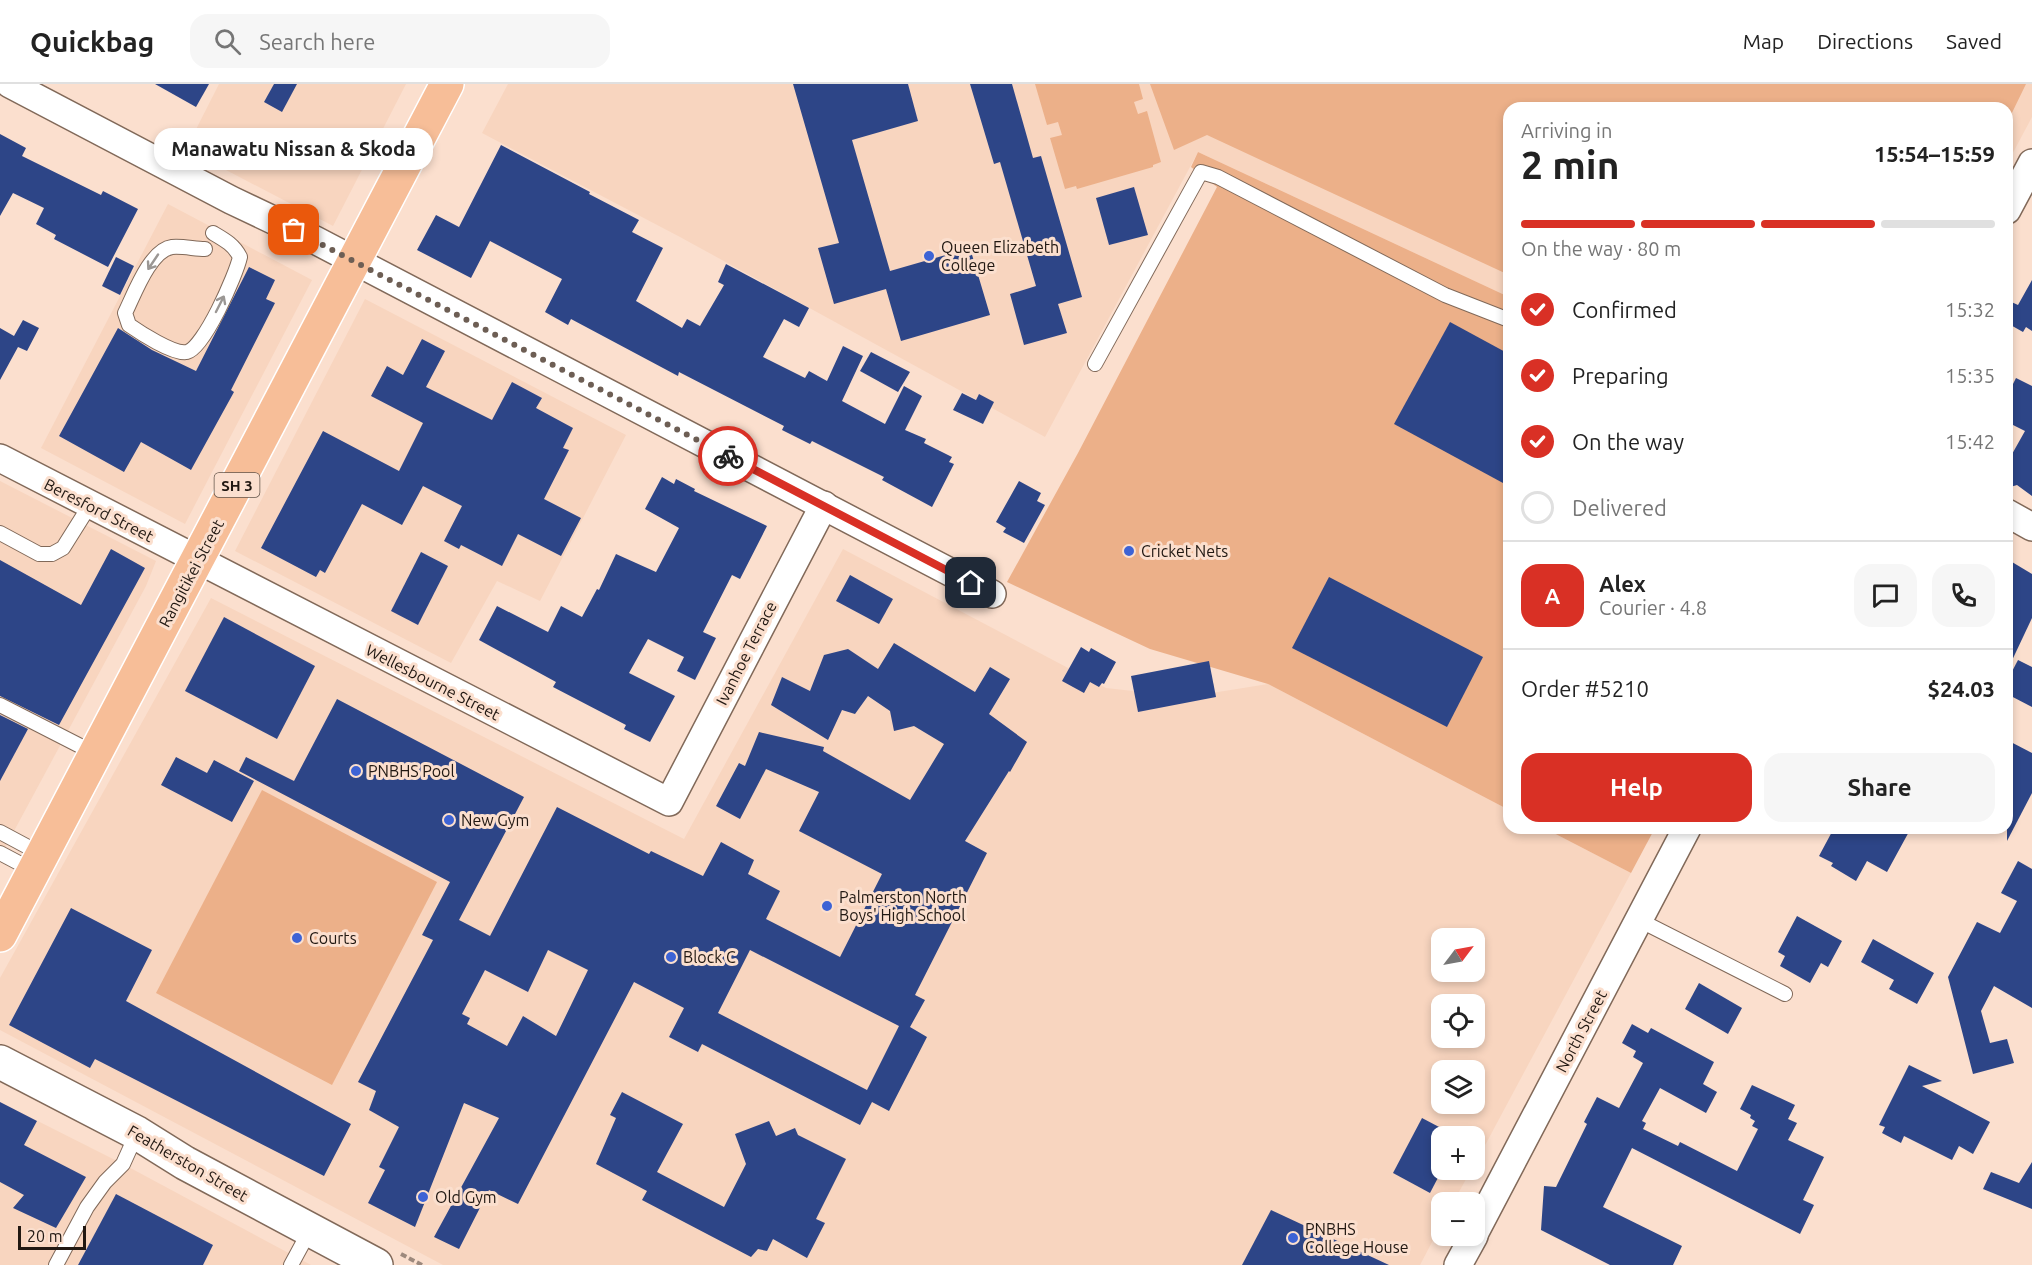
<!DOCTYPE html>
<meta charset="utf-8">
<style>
:root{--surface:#fff;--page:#f6f6f6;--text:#222;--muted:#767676;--line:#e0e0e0;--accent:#d93025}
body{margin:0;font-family:Ubuntu,sans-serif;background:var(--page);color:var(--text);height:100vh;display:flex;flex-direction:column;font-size:22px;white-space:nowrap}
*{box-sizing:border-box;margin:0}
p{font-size:20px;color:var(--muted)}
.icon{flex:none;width:33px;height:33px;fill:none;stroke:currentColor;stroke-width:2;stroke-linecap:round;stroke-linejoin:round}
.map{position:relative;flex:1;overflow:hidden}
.side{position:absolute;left:1503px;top:18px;width:510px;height:732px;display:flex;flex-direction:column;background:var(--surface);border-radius:18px;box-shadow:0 3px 9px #0003}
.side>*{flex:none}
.needle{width:39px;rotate:58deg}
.controls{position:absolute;left:1431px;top:844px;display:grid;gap:12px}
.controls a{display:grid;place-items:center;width:54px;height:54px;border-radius:12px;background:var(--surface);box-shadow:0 3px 9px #0003;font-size:30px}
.scale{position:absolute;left:18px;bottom:15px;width:68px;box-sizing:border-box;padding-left:6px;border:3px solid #211812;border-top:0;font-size:16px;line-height:21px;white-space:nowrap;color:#211812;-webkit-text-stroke:4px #fbdfce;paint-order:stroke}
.pin{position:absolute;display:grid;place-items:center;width:51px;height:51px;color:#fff;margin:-26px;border-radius:12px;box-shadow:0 3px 9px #0006}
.courier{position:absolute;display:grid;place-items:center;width:60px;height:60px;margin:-30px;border:4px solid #d93025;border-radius:50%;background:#fff;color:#222;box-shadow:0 2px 8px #0007}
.bubble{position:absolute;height:42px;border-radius:18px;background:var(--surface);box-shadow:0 3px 9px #0003;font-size:20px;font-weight:700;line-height:42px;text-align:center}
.summary em{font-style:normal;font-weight:700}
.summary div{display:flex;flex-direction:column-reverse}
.summary{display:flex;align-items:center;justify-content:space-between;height:102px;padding:0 18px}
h1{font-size:39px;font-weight:700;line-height:45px}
.bar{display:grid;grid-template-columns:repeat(4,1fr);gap:9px 6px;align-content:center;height:72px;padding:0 18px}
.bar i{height:8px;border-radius:4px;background:var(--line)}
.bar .on{background:var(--accent)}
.bar p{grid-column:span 4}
.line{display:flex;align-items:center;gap:15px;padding:0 18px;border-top:2px solid var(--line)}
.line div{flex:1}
.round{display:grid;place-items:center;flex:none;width:63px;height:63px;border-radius:18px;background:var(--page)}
ol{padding:0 18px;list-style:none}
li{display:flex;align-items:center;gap:18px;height:66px}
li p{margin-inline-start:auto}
li .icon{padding:6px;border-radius:50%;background:var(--accent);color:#fff;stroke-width:4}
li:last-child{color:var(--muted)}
li i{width:33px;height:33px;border:3px solid var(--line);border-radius:50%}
.cta{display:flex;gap:12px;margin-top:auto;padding:12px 18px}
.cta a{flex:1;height:69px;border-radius:18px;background:var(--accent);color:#fff;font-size:24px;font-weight:700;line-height:69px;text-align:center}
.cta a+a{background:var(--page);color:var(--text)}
header{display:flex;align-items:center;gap:36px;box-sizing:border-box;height:84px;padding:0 30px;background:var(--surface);border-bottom:2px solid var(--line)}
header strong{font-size:28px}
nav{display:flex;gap:33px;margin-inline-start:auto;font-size:21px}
.search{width:420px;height:54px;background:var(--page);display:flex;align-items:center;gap:15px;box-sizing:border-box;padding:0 21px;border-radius:18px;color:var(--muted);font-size:22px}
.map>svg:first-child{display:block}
.built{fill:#f8d5bf;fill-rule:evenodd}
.green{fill:#ecb089}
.building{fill:#2d4587;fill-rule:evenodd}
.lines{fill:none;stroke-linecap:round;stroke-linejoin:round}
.service-casing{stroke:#816959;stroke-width:16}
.minor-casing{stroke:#816959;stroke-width:30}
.secondary-casing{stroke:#816959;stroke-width:36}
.trunk-casing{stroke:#fff;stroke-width:36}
.path{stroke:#9d897d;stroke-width:4;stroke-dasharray:6 3;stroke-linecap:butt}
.service{stroke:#fff;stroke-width:14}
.minor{stroke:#fff;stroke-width:27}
.secondary{stroke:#fff;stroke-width:33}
.trunk{stroke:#f7be98;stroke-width:33}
.oneway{stroke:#9b9794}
.done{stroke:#6d5e54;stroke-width:6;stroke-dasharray:0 10.8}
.route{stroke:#d93025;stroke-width:8}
.poi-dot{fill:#3d63d5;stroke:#fbdfce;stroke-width:2}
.labels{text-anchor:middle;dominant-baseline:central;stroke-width:6;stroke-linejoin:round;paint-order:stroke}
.shield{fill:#fbdfce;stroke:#62544a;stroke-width:1.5}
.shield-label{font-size:15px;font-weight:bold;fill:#211812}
.poi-label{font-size:16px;fill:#211812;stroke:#fbdfce;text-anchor:start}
.street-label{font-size:16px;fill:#211812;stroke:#fbdfce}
</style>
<header>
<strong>Quickbag</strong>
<div class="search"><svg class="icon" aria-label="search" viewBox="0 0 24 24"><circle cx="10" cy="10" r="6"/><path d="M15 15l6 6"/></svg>Search here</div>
<nav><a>Map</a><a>Directions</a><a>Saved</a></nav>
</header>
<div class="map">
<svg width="2032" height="1181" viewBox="0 0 2032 1181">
<rect width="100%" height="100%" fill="#fbdfce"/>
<g class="built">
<path d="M 219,0 L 406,0 L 333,142 L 186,65 Z"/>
<path d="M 508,0 L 2032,0 L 2032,33 L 2007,80 L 2007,24 L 1509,24 L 1509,213 L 1198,68 L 1045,353 L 680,153 L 482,49 Z"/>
<path d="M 168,120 L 312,196 L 185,440 L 41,364 Z"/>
<path d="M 365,215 L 626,351 L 540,517 L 497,497 L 451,579 L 235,467 Z"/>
<path d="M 0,397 L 156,477 L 146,502 L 0,773 Z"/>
<path d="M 843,465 L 1106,604 L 1187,613 L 1268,600 L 1509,726 L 1509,744 L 1544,744 L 1631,789 L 1475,1080 L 1474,1053 L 1442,1053 L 1442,1086 L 1471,1086 L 1453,1119 L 1442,1119 L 1441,1141 L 1420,1181 L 443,1181 L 0,946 L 0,894 L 211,514 L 684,755 ZM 1442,855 L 1474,855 L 1474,888 L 1442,888 ZM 1442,921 L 1474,921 L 1474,954 L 1442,954 ZM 1442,987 L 1474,987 L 1474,1020 L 1442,1020 Z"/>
<path d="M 0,1018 L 123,1080 L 311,1181 L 0,1181 Z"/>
</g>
<g class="green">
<path d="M 1035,0 L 1139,0 L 1143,15 L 1134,18 L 1138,30 L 1147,27 L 1161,78 L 1153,81 L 1153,83 L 1077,105 L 1076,102 L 1065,105 L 1050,54 L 1062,51 L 1058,38 L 1047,41 Z"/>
<path d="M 1150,0 L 2026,0 L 2007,39 L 2007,24 L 1837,24 L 1828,20 L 1825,24 L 1509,24 L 1509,191 L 1207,51 L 1174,66 Z"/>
<path d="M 1198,68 L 1509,213 L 1509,726 L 1268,600 L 1150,565 L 1007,498 L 1078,369 L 1217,103 L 1191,83 Z"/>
<path d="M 262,706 L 437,798 L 332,1001 L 156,909 Z"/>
<path d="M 1544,744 L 1655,744 L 1631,789 Z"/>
</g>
<g class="building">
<path d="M 155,0 L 209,0 L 196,23 Z"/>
<path d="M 274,0 L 297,0 L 282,28 L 264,18 Z"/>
<path d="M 793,0 L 908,0 L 918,37 L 852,56 L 890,187 L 970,164 L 990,231 L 901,257 L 886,205 L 834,220 L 818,164 L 839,159 Z"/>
<path d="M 970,0 L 1012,0 L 1033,74 L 1041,72 L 1082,213 L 1058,220 L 1067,249 L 1024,261 L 1010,210 L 1036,202 L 1000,78 L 994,80 Z"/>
<path d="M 0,50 L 26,64 L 22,72 L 101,111 L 103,107 L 138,125 L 108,183 L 54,155 L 56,151 L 36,140 L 44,124 L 13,109 L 0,132 Z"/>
<path d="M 501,61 L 590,108 L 589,110 L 639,136 L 632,148 L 663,164 L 636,217 L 682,244 L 687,235 L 700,242 L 724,201 L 718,198 L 726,180 L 809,224 L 799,243 L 784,235 L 763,273 L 805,294 L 809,287 L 827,297 L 843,262 L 863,272 L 842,317 L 885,340 L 904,302 L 922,312 L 905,346 L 926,355 L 924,359 L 952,373 L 949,378 L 954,380 L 932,423 L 882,396 L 884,393 L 812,357 L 810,360 L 782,346 L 784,342 L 679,288 L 678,292 L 571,235 L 568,241 L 545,228 L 562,195 L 490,157 L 471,194 L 417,166 L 436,131 L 459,143 Z"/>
<path d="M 1134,103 L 1148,151 L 1109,161 L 1096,114 Z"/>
<path d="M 116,173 L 134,182 L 120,211 L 102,202 Z"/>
<path d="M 249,183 L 275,196 L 266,215 L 275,219 L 231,306 L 234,308 L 191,386 L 141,358 L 124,388 L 59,352 L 118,244 L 152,266 L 196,287 Z"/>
<path d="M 2032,196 L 2032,247 L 2026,243 L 2023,248 L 2007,239 L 2007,216 L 2018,221 Z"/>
<path d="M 23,236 L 39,244 L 27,267 L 18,263 L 0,296 L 0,244 L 14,252 Z"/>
<path d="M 1450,238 L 1509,270 L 1509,388 L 1503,399 L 1394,340 Z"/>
<path d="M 422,255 L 445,267 L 426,303 L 492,336 L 512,298 L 542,314 L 536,324 L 573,344 L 563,364 L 569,366 L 544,415 L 581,434 L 561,472 L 518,450 L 502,482 L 461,461 L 459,465 L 444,457 L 462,422 L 423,402 L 402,441 L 362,420 L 325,489 L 320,486 L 316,493 L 261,464 L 323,347 L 399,387 L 423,339 L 371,312 L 387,282 L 403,291 Z"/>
<path d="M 871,268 L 910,288 L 898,308 L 860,287 Z"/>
<path d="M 2016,294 L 2032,302 L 2032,412 L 2017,401 L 2007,404 L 2007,379 L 2025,347 L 2007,338 L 2007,312 Z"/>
<path d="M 962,309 L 976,316 L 979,310 L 994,318 L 983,340 L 953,326 Z"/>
<path d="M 662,393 L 674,400 L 676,395 L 695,405 L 694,407 L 767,442 L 740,495 L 732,491 L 703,548 L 716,554 L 695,596 L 677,587 L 684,573 L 648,555 L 629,589 L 675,612 L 650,658 L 624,645 L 626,641 L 553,603 L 556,598 L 479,556 L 497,522 L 548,548 L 561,522 L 582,533 L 597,505 L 599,506 L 616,470 L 656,488 L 679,444 L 645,425 Z"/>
<path d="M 1019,397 L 1041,409 L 1037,417 L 1045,421 L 1024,459 L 1003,448 L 1006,444 L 996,438 Z"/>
<path d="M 111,465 L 145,484 L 59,641 L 0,612 L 0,476 L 81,521 Z"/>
<path d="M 421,468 L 448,482 L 418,541 L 391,527 Z"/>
<path d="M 2007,475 L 2032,490 L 2032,534 L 2007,587 Z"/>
<path d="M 850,491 L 893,515 L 879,540 L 836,517 Z"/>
<path d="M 1329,493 L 1483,573 L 1447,643 L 1292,564 Z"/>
<path d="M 224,533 L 315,582 L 277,655 L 185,607 Z"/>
<path d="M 894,559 L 975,608 L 990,583 L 1010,595 L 989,630 L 1027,658 L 1010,688 L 1009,687 L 965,757 L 987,769 L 915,911 L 925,916 L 910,943 L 927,953 L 889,1027 L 872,1018 L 860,1041 L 702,960 L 698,968 L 669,953 L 684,924 L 634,898 L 518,1120 L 489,1106 L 459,1165 L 434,1153 L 499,1034 L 464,1019 L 415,1143 L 368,1119 L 385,1086 L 379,1083 L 399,1043 L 369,1026 L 376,1007 L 358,998 L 433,856 L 422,851 L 450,798 L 239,687 L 246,673 L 294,697 L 337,615 L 524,713 L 459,836 L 490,852 L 557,723 L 649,770 L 651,767 L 703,792 L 721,758 L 754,776 L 748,790 L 780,807 L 766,835 L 840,873 L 882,790 L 799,747 L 819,708 L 766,685 L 740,735 L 716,722 L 739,679 L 745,682 L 759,648 L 824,663 L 823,667 L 910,716 L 944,660 L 914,642 L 894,647 L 890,627 L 868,612 L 855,630 L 842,626 L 828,656 L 771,621 L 782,593 L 810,607 L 824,571 L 848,565 L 878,585 ZM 548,866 L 588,886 L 556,952 L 523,932 L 507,962 L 467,940 L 470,934 L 462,930 L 485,886 L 528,908 ZM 750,866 L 899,942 L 867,1006 L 718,929 Z"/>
<path d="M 1081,563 L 1089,568 L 1091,564 L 1116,578 L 1104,600 L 1102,599 L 1099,603 L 1090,598 L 1084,609 L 1062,597 Z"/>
<path d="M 2018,576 L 2032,583 L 2032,623 L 2007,610 L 2007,597 Z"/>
<path d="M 1209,577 L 1216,613 L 1138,628 L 1131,592 Z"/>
<path d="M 0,631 L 28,645 L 0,697 Z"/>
<path d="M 2007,656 L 2032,669 L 2032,709 L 2007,757 Z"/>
<path d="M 176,673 L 207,689 L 214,676 L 254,697 L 232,738 L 161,701 Z"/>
<path d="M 1834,744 L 1911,744 L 1887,788 L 1867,777 L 1856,797 L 1831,782 L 1833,779 L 1819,772 Z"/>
<path d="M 2018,777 L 2032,785 L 2032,924 L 1994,902 L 1981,927 L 1990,959 L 2007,955 L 2014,979 L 1973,990 L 1948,893 L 1977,838 L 2000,849 L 2017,817 L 2001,809 Z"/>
<path d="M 71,824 L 152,866 L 126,917 L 351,1040 L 324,1092 L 95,975 L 90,984 L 9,941 Z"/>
<path d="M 1797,832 L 1842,857 L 1828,883 L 1821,879 L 1810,899 L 1780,882 L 1785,872 L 1778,868 Z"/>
<path d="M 1873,855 L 1934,889 L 1917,920 L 1889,905 L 1894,896 L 1861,878 Z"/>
<path d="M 1699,899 L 1742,924 L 1728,950 L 1685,925 Z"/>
<path d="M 1632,940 L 1648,949 L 1651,944 L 1714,978 L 1703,1000 L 1717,1008 L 1706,1029 L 1660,1004 L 1642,1037 L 1646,1039 L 1643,1045 L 1678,1062 L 1680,1058 L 1737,1087 L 1758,1045 L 1752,1042 L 1755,1037 L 1750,1034 L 1751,1031 L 1740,1025 L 1752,1001 L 1795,1021 L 1788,1035 L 1797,1039 L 1788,1056 L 1824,1073 L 1803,1116 L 1814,1121 L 1800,1150 L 1632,1064 L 1603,1123 L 1682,1162 L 1673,1181 L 1610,1181 L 1541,1146 L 1544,1102 L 1556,1103 L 1587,1040 L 1584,1038 L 1597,1013 L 1619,1024 L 1643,979 L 1633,973 L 1636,967 L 1622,959 Z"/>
<path d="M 1909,981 L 1942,997 L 1922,1002 L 1990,1038 L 1973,1070 L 1959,1062 L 1952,1076 L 1904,1052 L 1901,1059 L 1882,1049 L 1885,1043 L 1879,1041 Z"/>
<path d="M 622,1008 L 683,1040 L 657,1088 L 724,1123 L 746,1080 L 735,1050 L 769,1037 L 776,1052 L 795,1044 L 798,1051 L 846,1075 L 816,1135 L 825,1139 L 807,1174 L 773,1155 L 767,1167 L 758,1165 L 751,1173 L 642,1116 L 647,1107 L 596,1080 L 616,1034 L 610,1031 Z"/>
<path d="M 0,1018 L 37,1037 L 24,1061 L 86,1093 L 56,1144 L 13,1124 L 24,1111 L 0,1098 Z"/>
<path d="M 1422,1034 L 1441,1044 L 1442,1086 L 1430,1109 L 1393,1089 Z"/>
<path d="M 2032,1078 L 2032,1125 L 1983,1105 L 1991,1088 L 2019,1099 Z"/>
<path d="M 116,1110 L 213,1161 L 203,1181 L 78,1181 Z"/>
<path d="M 1271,1126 L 1389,1181 L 1242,1181 Z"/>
</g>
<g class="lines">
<defs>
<g id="service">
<path d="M 205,165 C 195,165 183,162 172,163 C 150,166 134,211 125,229 L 129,241 C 139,248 174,271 187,268 C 204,264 236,191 240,173 C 234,161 225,156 213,149"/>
<path d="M 1095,280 L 1201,88 L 1218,93 L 1445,211 L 1509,236"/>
<path d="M 0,449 L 39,470 L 52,470 L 63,464 L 90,421"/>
<path d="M 0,621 L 96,670"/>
<path d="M 0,748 L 43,771"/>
<path d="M 0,769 L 34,787"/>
<path d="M 1639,836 L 1785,910"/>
<path d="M 56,1181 L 87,1123 L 105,1098 L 123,1080 L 137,1049"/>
<path d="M 291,1181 L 310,1146"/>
</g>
<g id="minor">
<path d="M 10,0 L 231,116 L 315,156 L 992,510"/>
<path d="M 2007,126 L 2032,79"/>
<path d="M 0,374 L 669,718 L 824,421"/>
<path d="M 2007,429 L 2032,443"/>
<path d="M 1474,1150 L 1687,744"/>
<path d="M 1458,1181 L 1474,1152"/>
</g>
<path id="secondary" d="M 0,978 L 137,1049 L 185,1079 L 376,1181"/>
<path id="trunk" d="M 0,851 L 447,0"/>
</defs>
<use href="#service" class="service-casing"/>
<use href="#minor" class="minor-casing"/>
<use href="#secondary" class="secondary-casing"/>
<use href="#trunk" class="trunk-casing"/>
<path class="path" d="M 401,1170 L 422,1181"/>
<use href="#service" class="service"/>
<use href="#minor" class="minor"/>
<use href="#secondary" class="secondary"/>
<use href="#trunk" class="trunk"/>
</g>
<defs><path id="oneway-shaft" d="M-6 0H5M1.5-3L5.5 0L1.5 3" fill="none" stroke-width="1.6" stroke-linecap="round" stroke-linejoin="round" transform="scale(1.5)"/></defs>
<g class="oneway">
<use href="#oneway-shaft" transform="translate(153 178) rotate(124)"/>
<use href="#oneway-shaft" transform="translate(220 220) rotate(-63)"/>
</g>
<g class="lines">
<path class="done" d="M 294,146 L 728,372"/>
<path class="route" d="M 728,372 L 971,499"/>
</g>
<g class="poi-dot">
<circle cx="929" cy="172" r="6"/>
<circle cx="1129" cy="467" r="6"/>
<circle cx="356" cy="687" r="6"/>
<circle cx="449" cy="736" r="6"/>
<circle cx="827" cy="822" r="6"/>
<circle cx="297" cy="854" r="6"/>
<circle cx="671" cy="873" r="6"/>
<circle cx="423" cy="1113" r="6"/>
<circle cx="1293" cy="1154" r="6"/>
</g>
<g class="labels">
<rect class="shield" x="214.5" y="389" width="45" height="24" rx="4.5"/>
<g class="shield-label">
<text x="237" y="401">SH 3</text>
</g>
<g class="poi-label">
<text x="941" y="163">Queen Elizabeth<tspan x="941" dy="18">College</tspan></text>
<text x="1141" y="467">Cricket Nets</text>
<text x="368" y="687">PNBHS Pool</text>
<text x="461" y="736">New Gym</text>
<text x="839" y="813">Palmerston North<tspan x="839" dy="18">Boys' High School</tspan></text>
<text x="309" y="854">Courts</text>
<text x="683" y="873">Block C</text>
<text x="435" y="1113">Old Gym</text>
<text x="1305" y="1145">PNBHS<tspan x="1305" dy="18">College House</tspan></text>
</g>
<g class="street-label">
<text transform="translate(99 426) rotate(27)">Beresford Street</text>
<text transform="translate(191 489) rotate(-62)">Rangitikei Street</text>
<text transform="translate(746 569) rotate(-63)">Ivanhoe Terrace</text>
<text transform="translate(433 598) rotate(27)">Wellesbourne Street</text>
<text transform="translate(1581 947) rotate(-62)">North Street</text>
<text transform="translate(188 1079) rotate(30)">Featherston Street</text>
</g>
</g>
</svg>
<div class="controls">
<a><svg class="needle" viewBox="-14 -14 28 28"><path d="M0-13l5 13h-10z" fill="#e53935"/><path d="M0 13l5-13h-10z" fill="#767676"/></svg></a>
<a><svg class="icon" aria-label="locate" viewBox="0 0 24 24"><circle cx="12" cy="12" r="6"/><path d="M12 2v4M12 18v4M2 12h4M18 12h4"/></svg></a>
<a><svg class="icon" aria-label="layers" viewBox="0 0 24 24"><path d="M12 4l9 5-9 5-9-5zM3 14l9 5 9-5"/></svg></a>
<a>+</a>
<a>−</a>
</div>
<div class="scale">20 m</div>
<div class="pin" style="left:294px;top:146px;background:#ea580c"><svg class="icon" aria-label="bag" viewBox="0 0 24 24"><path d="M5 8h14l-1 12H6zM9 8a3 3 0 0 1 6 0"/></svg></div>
<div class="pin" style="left:971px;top:499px;background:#1f2937"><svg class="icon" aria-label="home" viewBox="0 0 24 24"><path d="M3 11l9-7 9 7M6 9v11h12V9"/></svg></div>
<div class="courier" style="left:728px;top:372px"><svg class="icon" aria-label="bike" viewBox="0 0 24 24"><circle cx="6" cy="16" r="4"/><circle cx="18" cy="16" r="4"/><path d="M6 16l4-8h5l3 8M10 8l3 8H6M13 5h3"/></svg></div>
<div class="bubble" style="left:154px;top:44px;width:279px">Manawatu Nissan &amp; Skoda</div>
<section class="side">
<div class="summary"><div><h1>2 min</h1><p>Arriving in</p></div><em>15:54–15:59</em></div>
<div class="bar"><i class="on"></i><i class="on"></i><i class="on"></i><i></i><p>On the way · 80 m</p></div>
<ol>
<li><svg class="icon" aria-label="check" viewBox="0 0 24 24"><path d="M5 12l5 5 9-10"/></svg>Confirmed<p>15:32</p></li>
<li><svg class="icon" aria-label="check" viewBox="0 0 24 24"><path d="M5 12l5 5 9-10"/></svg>Preparing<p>15:35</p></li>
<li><svg class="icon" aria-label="check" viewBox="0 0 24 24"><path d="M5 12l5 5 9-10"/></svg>On the way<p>15:42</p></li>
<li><i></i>Delivered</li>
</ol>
<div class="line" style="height:108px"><b class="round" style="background:var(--accent);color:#fff">A</b><div><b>Alex</b><p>Courier · 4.8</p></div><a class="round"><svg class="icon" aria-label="chat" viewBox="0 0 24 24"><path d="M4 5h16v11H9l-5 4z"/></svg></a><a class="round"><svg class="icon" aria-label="phone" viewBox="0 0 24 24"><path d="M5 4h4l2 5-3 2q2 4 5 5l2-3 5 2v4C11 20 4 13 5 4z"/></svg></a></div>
<div class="line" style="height:78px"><div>Order #5210</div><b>$24.03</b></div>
<div class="cta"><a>Help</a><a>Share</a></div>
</section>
</div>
